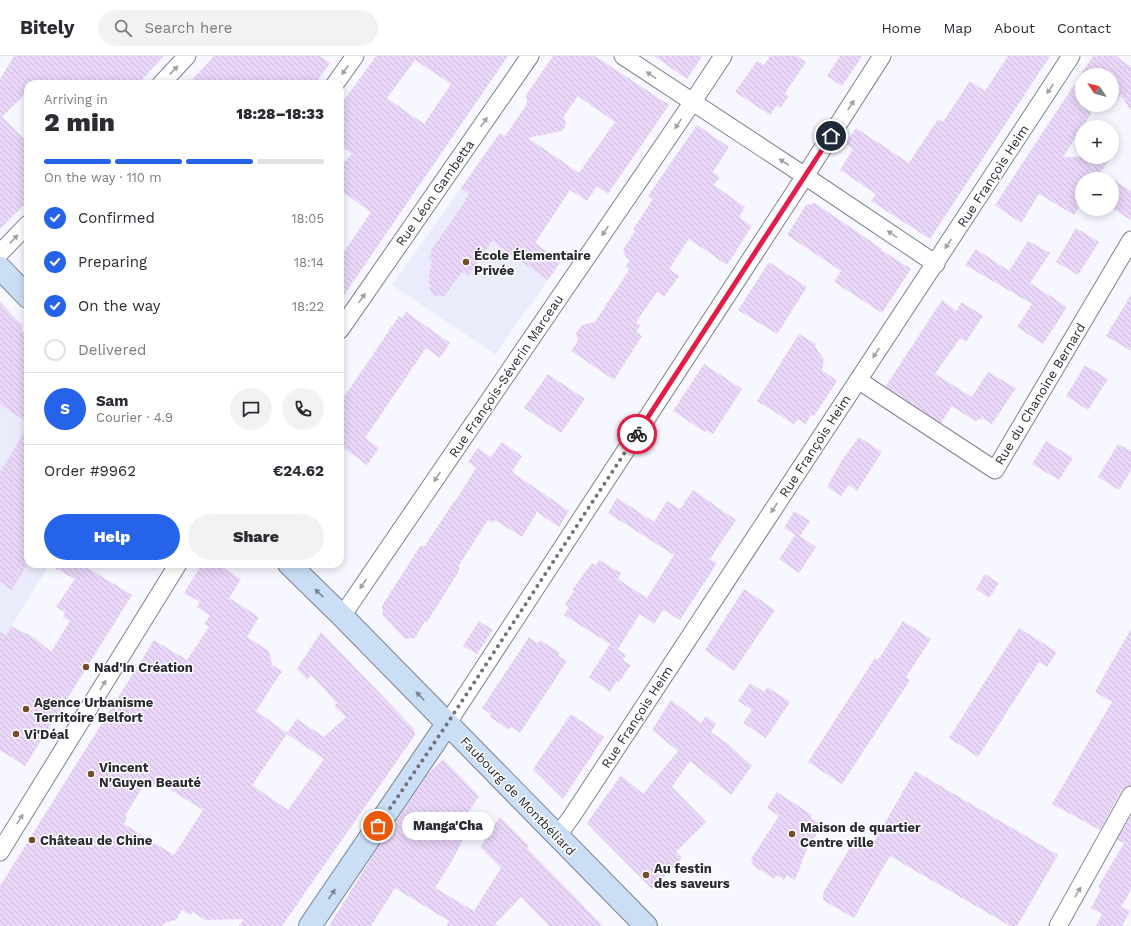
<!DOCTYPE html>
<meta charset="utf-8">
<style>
:root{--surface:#fff;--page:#f2f2f3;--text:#2b2b33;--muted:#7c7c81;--line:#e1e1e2;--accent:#2563eb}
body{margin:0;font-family:"Work Sans",sans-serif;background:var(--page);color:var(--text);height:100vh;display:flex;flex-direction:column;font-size:15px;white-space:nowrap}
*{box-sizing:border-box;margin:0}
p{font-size:13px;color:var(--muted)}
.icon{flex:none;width:22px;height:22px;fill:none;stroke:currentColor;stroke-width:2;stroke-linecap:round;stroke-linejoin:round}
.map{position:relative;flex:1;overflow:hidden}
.side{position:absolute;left:24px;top:24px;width:320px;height:488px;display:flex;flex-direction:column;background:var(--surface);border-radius:12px;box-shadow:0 2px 10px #0003}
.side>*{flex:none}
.needle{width:26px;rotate:305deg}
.tools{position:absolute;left:1075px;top:12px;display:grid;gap:8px}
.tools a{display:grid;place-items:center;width:44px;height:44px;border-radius:50%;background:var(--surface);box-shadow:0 2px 10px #0003;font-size:20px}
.pin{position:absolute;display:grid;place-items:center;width:34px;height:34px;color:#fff;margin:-17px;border:2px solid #fff;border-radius:50%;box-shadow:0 1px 4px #0007}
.courier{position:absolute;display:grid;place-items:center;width:40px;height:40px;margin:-20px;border:3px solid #e11d48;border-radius:50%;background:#fff;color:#222;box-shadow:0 1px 5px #0007}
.bubble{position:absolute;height:28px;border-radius:14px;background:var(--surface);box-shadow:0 2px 10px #0003;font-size:13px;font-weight:800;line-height:28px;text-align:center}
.headline em{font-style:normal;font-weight:800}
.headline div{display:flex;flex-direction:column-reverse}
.headline{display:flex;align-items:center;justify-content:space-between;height:68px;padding:0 20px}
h1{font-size:26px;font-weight:800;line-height:30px}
.bar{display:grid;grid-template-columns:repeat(4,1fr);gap:6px 4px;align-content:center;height:48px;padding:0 20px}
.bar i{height:5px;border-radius:3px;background:var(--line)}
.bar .active{background:var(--accent)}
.bar p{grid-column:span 4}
.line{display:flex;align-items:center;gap:10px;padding:0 20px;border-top:1px solid var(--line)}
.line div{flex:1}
.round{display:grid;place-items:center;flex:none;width:42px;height:42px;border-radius:21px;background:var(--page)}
ol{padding:0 20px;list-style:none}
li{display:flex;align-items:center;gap:12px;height:44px}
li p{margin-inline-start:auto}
li .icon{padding:4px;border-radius:50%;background:var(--accent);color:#fff;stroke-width:4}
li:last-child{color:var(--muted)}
li i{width:22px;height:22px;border:2px solid var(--line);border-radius:50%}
.button{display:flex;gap:8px;margin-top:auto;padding:8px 20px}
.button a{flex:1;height:46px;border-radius:24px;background:var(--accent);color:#fff;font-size:16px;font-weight:800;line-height:46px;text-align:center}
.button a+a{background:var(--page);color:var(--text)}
header{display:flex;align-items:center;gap:24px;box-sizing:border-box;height:56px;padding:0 20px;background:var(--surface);border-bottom:1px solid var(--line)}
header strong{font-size:19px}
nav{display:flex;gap:22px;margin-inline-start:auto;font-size:14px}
.search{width:280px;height:36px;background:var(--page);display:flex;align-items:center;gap:10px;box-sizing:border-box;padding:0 14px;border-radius:22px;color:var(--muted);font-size:15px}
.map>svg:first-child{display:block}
.built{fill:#eaebfb}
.building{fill:url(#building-back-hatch);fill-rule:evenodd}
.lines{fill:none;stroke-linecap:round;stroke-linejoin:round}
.street-casing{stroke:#7f8192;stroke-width:19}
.secondary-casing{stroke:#7f8192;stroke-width:24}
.street{stroke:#fff;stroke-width:17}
.secondary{stroke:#cadef5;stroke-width:22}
.oneway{fill:#9fa0a3}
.oneway2{fill:#7a8494}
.done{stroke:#71727a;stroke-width:4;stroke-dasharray:0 7.2}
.route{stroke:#e11d48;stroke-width:5}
.poi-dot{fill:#724d28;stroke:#fff;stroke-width:1.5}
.labels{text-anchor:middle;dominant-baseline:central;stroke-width:3;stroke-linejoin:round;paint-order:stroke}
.street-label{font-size:13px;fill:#2a2b32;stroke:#fff}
.poi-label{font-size:13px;font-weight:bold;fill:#2a2b32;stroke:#fff;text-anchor:start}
</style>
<header>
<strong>Bitely</strong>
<div class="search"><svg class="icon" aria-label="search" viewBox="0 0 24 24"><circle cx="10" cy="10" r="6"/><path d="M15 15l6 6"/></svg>Search here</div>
<nav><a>Home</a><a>Map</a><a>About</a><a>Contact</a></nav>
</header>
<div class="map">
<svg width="1131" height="870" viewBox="0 0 1131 870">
<defs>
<pattern id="building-back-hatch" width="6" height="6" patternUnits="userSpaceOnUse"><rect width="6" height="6" fill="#ead7fa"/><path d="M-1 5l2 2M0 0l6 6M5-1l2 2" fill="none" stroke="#c9b9d7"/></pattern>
</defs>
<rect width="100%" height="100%" fill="#f6f7ff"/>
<g class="built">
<path d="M 461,132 L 519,173 L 548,224 L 495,298 L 392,229 Z"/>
<path d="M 21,274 L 28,281 L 28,508 L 50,508 L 11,570 L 0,590 L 0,306 Z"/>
</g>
<g class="building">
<path d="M 14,0 L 164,0 L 138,28 L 28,28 L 28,35 L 2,61 L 28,87 L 28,145 L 0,173 L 0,23 Z"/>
<path d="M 214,0 L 320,0 L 330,7 L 315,28 L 188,28 Z"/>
<path d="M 376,0 L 508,0 L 340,245 L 340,202 L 371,156 L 340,134 L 340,110 L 352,98 L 340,89 L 340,50 ZM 415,4 L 451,28 L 424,68 L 387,42 Z"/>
<path d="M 553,0 L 595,0 L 669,49 L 608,138 L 597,130 L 587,145 L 570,134 L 535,187 L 561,205 L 548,224 L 492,185 L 468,220 L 462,216 L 444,240 L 434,240 L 430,234 L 429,219 L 432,204 L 429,201 L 432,197 L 430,196 L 466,144 L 465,143 L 469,138 L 461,132 L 500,77 L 505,80 L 527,48 L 526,39 ZM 578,40 L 615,66 L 579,117 L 528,82 L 562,75 L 566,69 L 564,60 Z"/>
<path d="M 654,0 L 702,0 L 687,23 Z"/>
<path d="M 770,0 L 797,0 L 806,6 L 785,37 L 789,40 L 780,52 L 776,50 L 770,59 L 735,36 L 757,5 L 764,9 Z"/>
<path d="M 840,0 L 862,0 L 842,30 L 827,20 Z"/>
<path d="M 1008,0 L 1050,0 L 930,183 L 871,145 L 876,138 L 840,114 L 853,93 L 845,88 L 856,72 L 909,107 L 938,63 L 943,66 L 970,25 L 985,35 Z"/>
<path d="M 1093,0 L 1116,0 L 1131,11 L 1131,55 L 1121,39 L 1112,51 L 1112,19 L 1082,19 L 1082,27 L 1077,24 Z"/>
<path d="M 1074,29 L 1082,42 L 1082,49 L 1086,49 L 1091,58 L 1063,101 L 1111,101 L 1096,123 L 1082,123 L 1082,146 L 1074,159 L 1039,138 L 1021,167 L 995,149 Z"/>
<path d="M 697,69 L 729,91 L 713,116 L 720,121 L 714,129 L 745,151 L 739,161 L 752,170 L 727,209 L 689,183 L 669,213 L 679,220 L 664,241 L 657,236 L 636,266 L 641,269 L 636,276 L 642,280 L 614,324 L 571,295 L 578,285 L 576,277 L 582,269 L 595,266 L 629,214 L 625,211 L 630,204 L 626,201 L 623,194 L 635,175 L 633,173 L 653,143 L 648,140 Z"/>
<path d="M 1112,123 L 1131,135 L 1131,164 L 1112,152 Z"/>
<path d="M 815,147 L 882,193 L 881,194 L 911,213 L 882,257 L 834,226 L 841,215 L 787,179 L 806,149 Z"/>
<path d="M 1076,172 L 1099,186 L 1078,219 L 1056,206 Z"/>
<path d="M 1028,185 L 1050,197 L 1030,227 L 1067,251 L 1043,288 L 1017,271 L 1032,248 L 965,209 L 976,193 L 1009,215 Z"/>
<path d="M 769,206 L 807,231 L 777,278 L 738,254 Z"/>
<path d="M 1131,239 L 1131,295 L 1106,280 Z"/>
<path d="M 942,244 L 956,255 L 962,246 L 983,260 L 966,286 L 960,282 L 935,318 L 972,341 L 988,316 L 1016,332 L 992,368 L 983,362 L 975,365 L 952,350 L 941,367 L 886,330 Z"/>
<path d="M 0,246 L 23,270 L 21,274 L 28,281 L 28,367 L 0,348 Z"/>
<path d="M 406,256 L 450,287 L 440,302 L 426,292 L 365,382 L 379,392 L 367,409 L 340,389 L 340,347 L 399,260 L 402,262 Z"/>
<path d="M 799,278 L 816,288 L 815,291 L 824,303 L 822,314 L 837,325 L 814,360 L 811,359 L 806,368 L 798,363 L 794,368 L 757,345 Z"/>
<path d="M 704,308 L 742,333 L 713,378 L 706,374 L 705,376 L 673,355 Z"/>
<path d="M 1085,309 L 1108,323 L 1088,354 L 1066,340 Z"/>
<path d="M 548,318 L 585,343 L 561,377 L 524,352 Z"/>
<path d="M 28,370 L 28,507 L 12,534 L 0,526 L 0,416 Z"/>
<path d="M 859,381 L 882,396 L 857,435 L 849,429 L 841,440 L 827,431 L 842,404 Z"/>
<path d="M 1046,385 L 1073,402 L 1059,424 L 1032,408 Z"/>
<path d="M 502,386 L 522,400 L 512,416 L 569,455 L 559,471 L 537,456 L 522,481 L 495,464 L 493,467 L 488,464 L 459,509 L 459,515 L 427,566 L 425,565 L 415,582 L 405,583 L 383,560 L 382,550 L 421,489 L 424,491 L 455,444 L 456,444 L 476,412 L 468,406 L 478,392 L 491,401 Z"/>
<path d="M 1118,388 L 1131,395 L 1131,414 L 1119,434 L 1098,421 Z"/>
<path d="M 693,434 L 736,464 L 710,503 L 717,507 L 680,564 L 663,554 L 654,568 L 640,558 L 618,593 L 564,559 L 569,551 L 565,548 L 574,535 L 572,534 L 592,507 L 595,510 L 599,504 L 621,517 L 618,523 L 647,542 L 674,499 L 608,457 L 617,442 L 654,466 L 667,445 L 680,453 Z"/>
<path d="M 794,455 L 810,465 L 800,480 L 816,491 L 799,517 L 779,503 L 795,479 L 784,472 Z"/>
<path d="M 47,508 L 81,508 L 132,539 L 25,710 L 0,694 L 0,576 L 6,580 L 11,570 L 35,582 L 51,596 L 70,565 L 63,561 L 65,556 L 56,551 L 75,523 Z"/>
<path d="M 202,508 L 217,508 L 241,523 L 229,542 L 259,561 L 247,581 L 269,595 L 272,609 L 282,615 L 256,655 L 287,677 L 297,663 L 324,681 L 346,661 L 334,650 L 337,647 L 311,619 L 307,624 L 297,613 L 321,576 L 414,673 L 415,679 L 282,870 L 239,870 L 244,863 L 205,864 L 193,856 L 190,859 L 182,854 L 176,864 L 164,867 L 162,870 L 0,870 L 0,830 L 154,584 L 187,604 L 209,571 L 204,568 L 210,560 L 197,551 L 200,546 L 184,537 ZM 287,678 L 324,703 L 288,754 L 252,729 ZM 147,724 L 155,730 L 158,726 L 203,754 L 174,799 L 124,768 L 127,762 L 125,760 Z"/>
<path d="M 985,518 L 999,527 L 989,542 L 976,533 Z"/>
<path d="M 744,533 L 775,554 L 734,615 L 705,594 Z"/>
<path d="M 479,565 L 493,574 L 477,598 L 463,590 Z"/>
<path d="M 903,565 L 931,583 L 906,621 L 910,624 L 842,728 L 808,706 L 875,602 L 878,604 Z"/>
<path d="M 1019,572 L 1057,596 L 1047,611 L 1039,606 L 978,701 L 949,682 Z"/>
<path d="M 1131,573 L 1131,729 L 1126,730 L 1122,734 L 1100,774 L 1052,748 L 1112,646 L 1095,636 Z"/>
<path d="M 529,581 L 538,587 L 540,584 L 560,597 L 558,600 L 567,605 L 520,677 L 511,671 L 509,674 L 490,661 L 491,658 L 482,652 Z"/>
<path d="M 610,588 L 626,599 L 623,604 L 631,609 L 619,626 L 617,625 L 610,636 L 589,621 Z"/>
<path d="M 750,627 L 764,636 L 767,631 L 790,646 L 766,682 L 743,667 L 752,654 L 738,645 Z"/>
<path d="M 671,644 L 701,667 L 706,660 L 716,668 L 711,676 L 728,688 L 752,710 L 731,739 L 690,705 L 672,731 L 706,766 L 676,796 L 682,802 L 652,833 L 587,767 L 621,719 L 643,738 L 678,695 L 652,674 Z"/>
<path d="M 571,658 L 604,681 L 563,743 L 533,713 Z"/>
<path d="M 443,703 L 479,740 L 459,770 L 467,775 L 452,805 L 435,832 L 474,855 L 501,812 L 480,791 L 500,761 L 529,790 L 527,792 L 603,870 L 549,870 L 521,841 L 495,868 L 498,870 L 446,870 L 449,865 L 395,832 L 371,870 L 329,870 L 374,798 L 428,718 Z"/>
<path d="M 915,715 L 1058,799 L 1017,870 L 1010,870 L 890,800 L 854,862 L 823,844 L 823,837 L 857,780 L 872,789 Z"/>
<path d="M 777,736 L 812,759 L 811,762 L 822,770 L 806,795 L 795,824 L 787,819 L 784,824 L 777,819 L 774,823 L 754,810 L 751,803 L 779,760 L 767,752 Z"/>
<path d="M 1131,760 L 1131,834 L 1121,851 L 1130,855 L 1122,870 L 1096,870 L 1102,858 L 1091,852 L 1101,833 L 1098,831 L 1124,787 L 1117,784 Z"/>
</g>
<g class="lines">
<defs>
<g id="street">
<path d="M 623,0 L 805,120 L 936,208"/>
<path d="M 161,28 L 187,0"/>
<path d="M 335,28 L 355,0"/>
<path d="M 0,197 L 28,168"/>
<path d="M 340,274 L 530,0"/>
<path d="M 858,324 L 995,414 L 1131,184"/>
<path d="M 342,560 L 692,47 L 723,0"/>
<path d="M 447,668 L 805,120 L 882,0"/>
<path d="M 556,778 L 564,771 L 572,760 L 1071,0"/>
<path d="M 0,796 L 178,508"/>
<path d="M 1058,870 L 1131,739"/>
</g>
<g id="secondary">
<path d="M 0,212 L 28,241"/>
<path d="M 289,508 L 342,560 L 646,870"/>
<path d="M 310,870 L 447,668"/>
</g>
</defs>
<use href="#street" class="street-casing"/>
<use href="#secondary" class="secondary-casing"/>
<use href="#street" class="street"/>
<use href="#secondary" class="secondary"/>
</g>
<defs><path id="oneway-solid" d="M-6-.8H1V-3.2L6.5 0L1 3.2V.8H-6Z"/></defs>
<g class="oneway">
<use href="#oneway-solid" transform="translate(174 14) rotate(-47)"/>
<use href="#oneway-solid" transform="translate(345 14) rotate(125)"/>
<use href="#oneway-solid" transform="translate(651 19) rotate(-146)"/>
<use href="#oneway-solid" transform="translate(1050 33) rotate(123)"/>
<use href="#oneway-solid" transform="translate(851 49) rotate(-57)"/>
<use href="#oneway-solid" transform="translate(484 66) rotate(-55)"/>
<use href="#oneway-solid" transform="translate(678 68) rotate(124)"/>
<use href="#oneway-solid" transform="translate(784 106) rotate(-147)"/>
<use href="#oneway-solid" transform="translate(605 175) rotate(124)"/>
<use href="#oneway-solid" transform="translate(892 178) rotate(-146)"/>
<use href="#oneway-solid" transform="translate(14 183) rotate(-47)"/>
<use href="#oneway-solid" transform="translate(948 188) rotate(123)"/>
<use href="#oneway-solid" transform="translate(362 242) rotate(-55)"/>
<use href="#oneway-solid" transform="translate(876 297) rotate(124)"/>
<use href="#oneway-solid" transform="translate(437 421) rotate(124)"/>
<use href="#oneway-solid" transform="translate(774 452) rotate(123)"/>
<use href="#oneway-solid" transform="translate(363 528) rotate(124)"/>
<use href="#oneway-solid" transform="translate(103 629) rotate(-58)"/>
<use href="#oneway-solid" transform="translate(20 763) rotate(-58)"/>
<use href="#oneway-solid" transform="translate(1078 836) rotate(-60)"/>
</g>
<g class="oneway2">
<use href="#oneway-solid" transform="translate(319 537) rotate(-136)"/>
<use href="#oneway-solid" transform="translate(420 640) rotate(-134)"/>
<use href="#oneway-solid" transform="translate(332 838) rotate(-56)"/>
</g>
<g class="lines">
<path class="done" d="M 378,770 L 447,668 L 637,378"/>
<path class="route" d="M 637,378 L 831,80"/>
</g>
<g class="poi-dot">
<circle cx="466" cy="206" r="4"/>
<circle cx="86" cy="611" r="4"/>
<circle cx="26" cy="653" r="4"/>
<circle cx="16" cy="678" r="4"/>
<circle cx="91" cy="718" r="4"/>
<circle cx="792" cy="778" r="4"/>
<circle cx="32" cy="784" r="4"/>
<circle cx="646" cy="819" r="4"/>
</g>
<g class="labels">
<g class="street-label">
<text transform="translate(993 120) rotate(-57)">Rue François Heim</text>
<text transform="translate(435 137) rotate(-55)">Rue Léon Gambetta</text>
<text transform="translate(506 320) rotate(-56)">Rue François-Séverin Marceau</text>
<text transform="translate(1040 338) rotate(-59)">Rue du Chanoine Bernard</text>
<text transform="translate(815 390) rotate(-57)">Rue François Heim</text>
<text transform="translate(637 661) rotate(-57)">Rue François Heim</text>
<text transform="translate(518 740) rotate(46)">Faubourg de Montbéliard</text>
</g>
<g class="poi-label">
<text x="474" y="199">École Élementaire<tspan x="474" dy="15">Privée</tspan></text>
<text x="94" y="611">Nad'In Création</text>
<text x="34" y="646">Agence Urbanisme<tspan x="34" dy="15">Territoire Belfort</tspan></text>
<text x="24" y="678">Vi'Déal</text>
<text x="99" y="711">Vincent<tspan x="99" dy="15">N'Guyen Beauté</tspan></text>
<text x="800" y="771">Maison de quartier<tspan x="800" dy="15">Centre ville</tspan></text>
<text x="40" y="784">Château de Chine</text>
<text x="654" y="812">Au festin<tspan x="654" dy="15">des saveurs</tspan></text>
</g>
</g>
</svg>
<div class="tools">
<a><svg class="needle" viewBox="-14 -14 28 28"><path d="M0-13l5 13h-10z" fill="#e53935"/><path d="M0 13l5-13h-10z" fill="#7c7c81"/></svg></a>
<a>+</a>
<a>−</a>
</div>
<div class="pin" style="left:378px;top:770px;background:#ea580c"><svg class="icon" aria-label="bag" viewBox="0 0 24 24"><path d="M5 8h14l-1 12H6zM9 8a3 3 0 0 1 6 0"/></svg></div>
<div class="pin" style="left:831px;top:80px;background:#1f2937"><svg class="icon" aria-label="home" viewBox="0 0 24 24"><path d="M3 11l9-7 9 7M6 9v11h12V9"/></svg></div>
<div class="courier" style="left:637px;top:378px"><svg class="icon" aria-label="bike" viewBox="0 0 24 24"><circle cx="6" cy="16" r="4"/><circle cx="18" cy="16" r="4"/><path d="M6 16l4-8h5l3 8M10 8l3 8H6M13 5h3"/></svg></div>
<div class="bubble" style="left:402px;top:756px;width:92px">Manga'Cha</div>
<section class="side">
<div class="headline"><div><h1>2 min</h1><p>Arriving in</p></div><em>18:28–18:33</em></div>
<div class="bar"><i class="active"></i><i class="active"></i><i class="active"></i><i></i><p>On the way · 110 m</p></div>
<ol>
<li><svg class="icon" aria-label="check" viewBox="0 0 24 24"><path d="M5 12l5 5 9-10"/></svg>Confirmed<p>18:05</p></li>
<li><svg class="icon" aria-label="check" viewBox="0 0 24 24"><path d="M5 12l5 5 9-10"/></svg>Preparing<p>18:14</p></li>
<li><svg class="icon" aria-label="check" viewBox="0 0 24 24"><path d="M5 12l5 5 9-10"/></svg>On the way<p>18:22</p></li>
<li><i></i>Delivered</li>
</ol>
<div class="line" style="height:72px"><b class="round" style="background:var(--accent);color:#fff">S</b><div><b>Sam</b><p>Courier · 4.9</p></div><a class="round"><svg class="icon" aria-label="chat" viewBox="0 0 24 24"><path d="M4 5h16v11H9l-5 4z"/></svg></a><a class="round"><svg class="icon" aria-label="phone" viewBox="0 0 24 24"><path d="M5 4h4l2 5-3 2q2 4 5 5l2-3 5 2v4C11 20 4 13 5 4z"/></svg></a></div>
<div class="line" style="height:52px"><div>Order #9962</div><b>€24.62</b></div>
<div class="button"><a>Help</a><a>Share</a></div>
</section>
</div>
